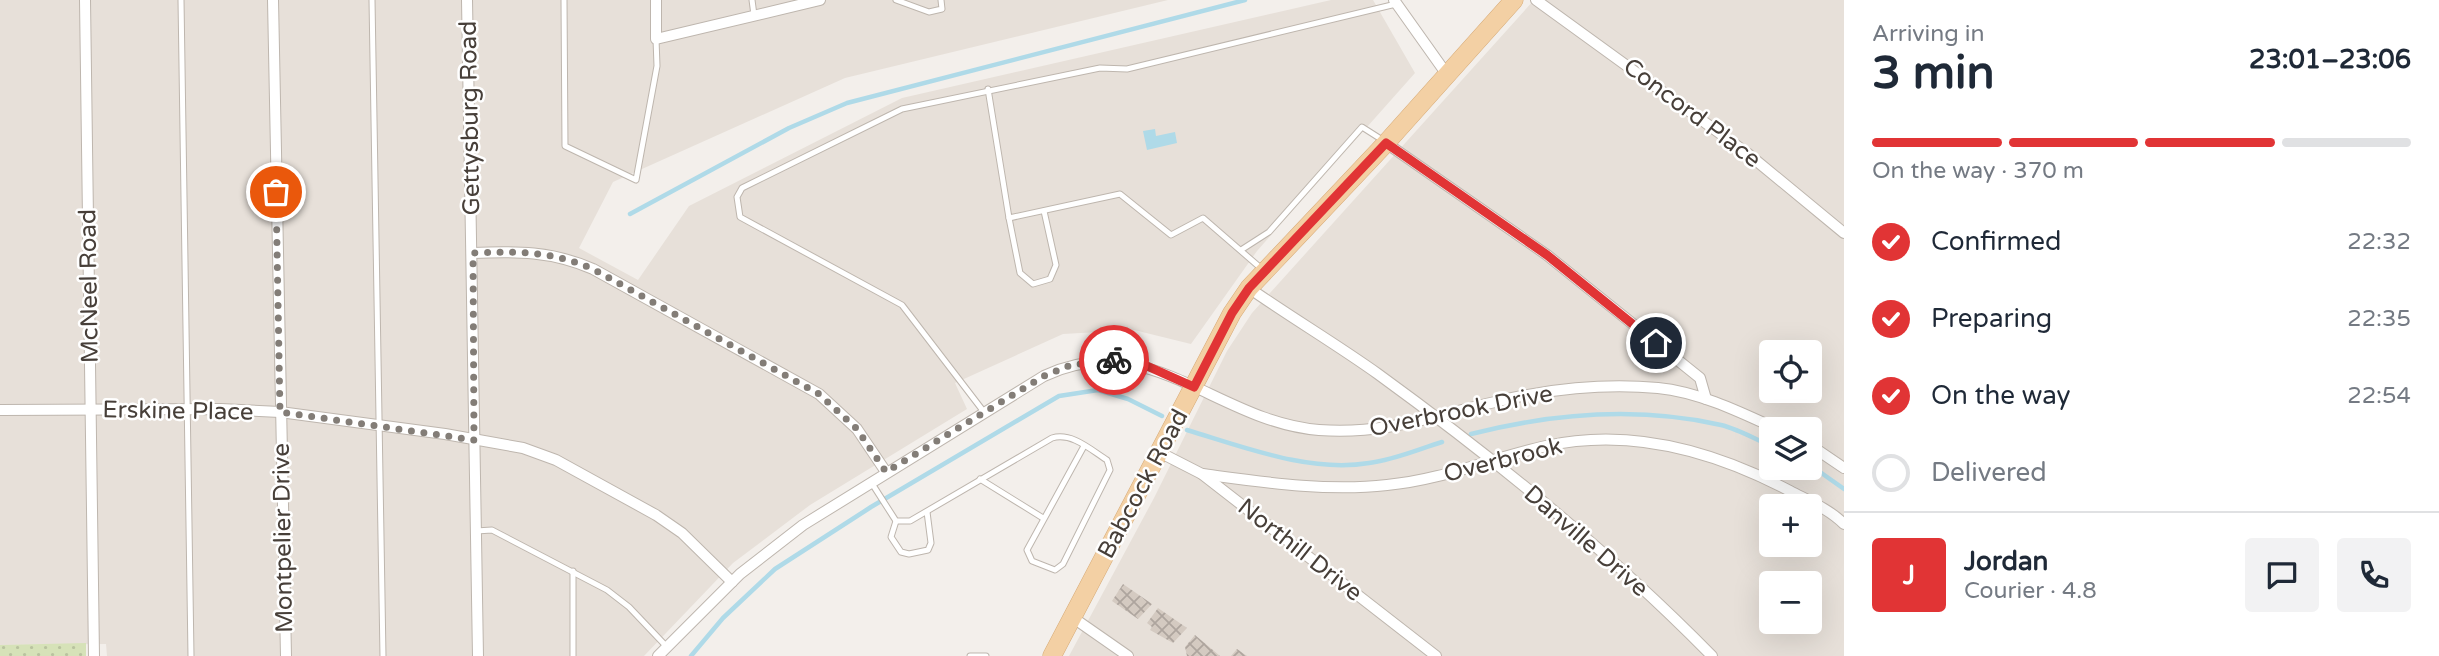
<!DOCTYPE html>
<meta charset="utf-8">
<style>
:root{--surface:#fff;--page:#f2f2f3;--text:#1f2937;--muted:#747a83;--line:#e0e1e3;--accent:#e13435}
body{margin:0;font-family:"Varela Round",sans-serif;background:var(--page);color:var(--text);height:100vh;display:flex;flex-direction:column;font-size:26px;white-space:nowrap}
*{box-sizing:border-box;margin:0}
p{font-size:23px;color:var(--muted)}
.icon{flex:none;width:38px;height:38px;fill:none;stroke:currentColor;stroke-width:2;stroke-linecap:round;stroke-linejoin:round}
.map{position:relative;flex:1;overflow:hidden}
.side{display:flex;flex-direction:column;background:var(--surface);width:595px}
.side>*{flex:none}
.fabs{position:absolute;left:1759px;top:340px;display:grid;gap:14px}
.fabs a{display:grid;place-items:center;width:63px;height:63px;border-radius:7px;background:var(--surface);box-shadow:0 7px 28px #0002;font-size:35px}
.pin{position:absolute;display:grid;place-items:center;width:60px;height:60px;color:#fff;margin:-30px;border:4px solid #fff;border-radius:50%;box-shadow:0 2px 7px #0007}
.courier{position:absolute;display:grid;place-items:center;width:70px;height:70px;margin:-35px;border:5px solid #e13435;border-radius:50%;background:#fff;color:#222;box-shadow:0 2px 9px #0007}
.overview em{font-style:normal;font-weight:700}
.overview div{display:flex;flex-direction:column-reverse}
.overview{display:flex;align-items:center;justify-content:space-between;height:119px;padding:0 28px}
h1{font-size:46px;font-weight:700;line-height:52px}
.bar{display:grid;grid-template-columns:repeat(4,1fr);gap:10px 7px;align-content:center;height:84px;padding:0 28px}
.bar i{height:9px;border-radius:5px;background:var(--line)}
.bar .current{background:var(--accent)}
.bar p{grid-column:span 4}
.line{display:flex;align-items:center;gap:18px;padding:0 28px;border-top:2px solid var(--line)}
.line div{flex:1}
.round{display:grid;place-items:center;flex:none;width:74px;height:74px;border-radius:7px;background:var(--page)}
ol{padding:0 28px;list-style:none}
li{display:flex;align-items:center;gap:21px;height:77px}
li p{margin-inline-start:auto}
li .icon{padding:7px;border-radius:50%;background:var(--accent);color:#fff;stroke-width:4}
li:last-child{color:var(--muted)}
li i{width:38px;height:38px;border:4px solid var(--line);border-radius:50%}
main{display:flex;flex:1;min-height:0}
.map>svg:first-child{display:block}
.residential{fill:#e7e0d9;fill-rule:evenodd}
.green{fill:url(#green-dots)}
.water{fill:#afdae8}
.lines{fill:none;stroke-linecap:round;stroke-linejoin:round}
.stream{stroke:#afdae8;stroke-width:4.5}
.building{fill:url(#building-cross-hatch)}
.service-casing{stroke:#beb6ae;stroke-width:7}
.minor-casing{stroke:#beb6ae;stroke-width:12}
.primary-casing{stroke:#d6aa76;stroke-width:19}
.service{stroke:#fff;stroke-width:5}
.minor{stroke:#fff;stroke-width:10}
.primary{stroke:#f3d0a4;stroke-width:18}
.done{stroke:#837d77;stroke-width:7;stroke-dasharray:0 12.6}
.route{stroke:#e13435;stroke-width:9}
.labels{text-anchor:middle;dominant-baseline:central;stroke-width:5;stroke-linejoin:round;paint-order:stroke}
.street-label{font-size:24px;fill:#473f39;stroke:#fff}
</style>
<main>
<div class="map">
<svg width="1844" height="656" viewBox="0 0 1844 656">
<defs>
<pattern id="green-dots" width="8" height="8" patternUnits="userSpaceOnUse" patternTransform="scale(1.75)"><rect width="8" height="8" fill="#d6e2b8"/><path d="M2 2h.1M6 6h.1" fill="none" stroke="#b9c39f" stroke-width="1.8" stroke-linecap="round"/></pattern>
<pattern id="building-cross-hatch" width="8" height="8" patternUnits="userSpaceOnUse" patternTransform="scale(1.75)"><rect width="8" height="8" fill="#d4cac1"/><path d="M0 0l8 8M0 8l8-8" fill="none" stroke="#aea59e"/></pattern>
</defs>
<rect width="100%" height="100%" fill="#f3efeb"/>
<g class="residential">
<path d="M 0,0 L 1168,0 L 845,78 L 613,182 L 579,248 L 638,280 L 689,206 L 902,98 L 1331,0 L 1373,0 L 1415,73 L 1257,251 L 1191,344 L 1134,330 L 1063,334 L 955,383 L 967,409 L 810,505 L 733,563 L 644,656 L 107,656 L 106,644 L 0,645 Z"/>
<path d="M 1534,0 L 1844,0 L 1844,656 L 1069,656 L 1154,498 L 1227,351 L 1252,313 ZM 1771,352 L 1810,352 L 1810,390 L 1771,390 ZM 1771,429 L 1810,429 L 1810,467 L 1771,467 ZM 1771,506 L 1810,506 L 1810,544 L 1771,544 ZM 1771,583 L 1810,583 L 1810,621 L 1771,621 Z"/>
</g>
<path class="green" d="M 86,643 L 86,656 L 0,656 L 0,645 Z"/>
<path class="water" d="M 1155,129 L 1156,136 L 1175,132 L 1177,143 L 1147,150 L 1143,131 Z"/>
<g class="lines">
<g class="stream">
<path d="M 630,214 L 789,128 L 847,103 L 1245,0"/>
<path d="M 1187,430 C 1244,447 1310,473 1369,463 C 1394,460 1419,449 1442,442"/>
<path d="M 1471,434 C 1554,413 1637,406 1721,425 C 1738,429 1755,439 1771,446"/>
<path d="M 1810,465 L 1844,489"/>
<path d="M 691,656 L 723,618 L 775,569 L 871,507 L 1059,396 L 1098,390 L 1128,399 L 1162,416"/>
</g>
</g>
<g class="building">
<path d="M 1123,584 L 1152,604 L 1138,619 L 1112,601 Z"/>
<path d="M 1158,608 L 1187,628 L 1173,643 L 1150,630 L 1152,627 L 1147,623 Z"/>
<path d="M 1195,635 L 1220,656 L 1187,656 L 1185,647 Z"/>
<path d="M 1237,649 L 1247,656 L 1231,656 Z"/>
</g>
<g class="lines">
<defs>
<g id="service">
<path d="M 181,0 L 191,656"/>
<path d="M 372,0 L 383,656"/>
<path d="M 564,0 L 565,146 L 636,180 L 657,66 L 656,39"/>
<path d="M 752,0 L 754,15"/>
<path d="M 896,0 L 929,12 L 942,9 L 941,0"/>
<path d="M 988,89 L 1009,218 L 1120,194 L 1171,235 L 1203,218 L 1263,270"/>
<path d="M 1009,218 L 1020,273 L 1033,284 L 1050,279 L 1056,265 L 1044,211"/>
<path d="M 1241,250 L 1269,232 L 1362,127 L 1384,141"/>
<path d="M 984,412 L 902,305 L 740,217 L 737,197 L 742,188 L 902,109 L 1100,68 L 1127,69 L 1396,4"/>
<path d="M 980,479 L 1043,518"/>
<path d="M 871,482 L 896,521 L 910,521 L 1052,438 C 1072,432 1091,450 1107,460 L 1110,470 L 1063,564 L 1055,570 L 1032,561 L 1027,550 L 1084,446"/>
<path d="M 896,521 L 891,537 L 901,552 L 909,554 L 928,550 L 931,543 L 927,512"/>
<path d="M 476,531 L 492,530 L 607,590 L 629,607 L 667,647"/>
<path d="M 573,656 L 573,571"/>
<path d="M 970,656 L 986,656"/>
</g>
<g id="minor">
<path d="M 85,0 L 94,656"/>
<path d="M 273,0 L 286,656"/>
<path d="M 467,0 L 478,656"/>
<path d="M 656,0 L 656,39 L 820,0"/>
<path d="M 1394,0 L 1448,76"/>
<path d="M 1536,0 L 1747,153 L 1844,233"/>
<path d="M 1386,143 L 1547,255 L 1700,378 L 1706,399"/>
<path d="M 473,253 C 516,251 552,251 593,269 L 819,394 L 857,429 L 886,472"/>
<path d="M 1249,288 C 1292,318 1336,344 1378,374 C 1495,459 1610,552 1712,656"/>
<path d="M 0,410 L 221,409 L 280,412 L 445,434 L 523,448 L 556,460 L 656,515 L 682,533 L 732,582"/>
<path d="M 1810,445 L 1844,468"/>
<path d="M 1159,452 L 1202,474 L 1436,656"/>
<path d="M 1202,474 C 1262,482 1326,492 1387,485 C 1442,480 1492,458 1546,446 C 1631,427 1716,452 1790,491 C 1809,501 1829,509 1844,524"/>
<path d="M 1072,617 L 1128,656"/>
<path d="M 658,656 L 740,574 L 803,525 L 1044,376 C 1148,326 1217,422 1319,430 C 1384,435 1433,416 1495,402 C 1546,389 1605,383 1658,388 C 1699,392 1740,412 1777,429"/>
</g>
<path id="primary" d="M 1052,656 L 1232,313 L 1249,288 L 1386,143 L 1514,0"/>
</defs>
<use href="#service" class="service-casing"/>
<use href="#minor" class="minor-casing"/>
<use href="#primary" class="primary-casing"/>
<use href="#service" class="service"/>
<use href="#minor" class="minor"/>
<use href="#primary" class="primary"/>
</g>
<g class="lines">
<path class="done" d="M 276,192 L 280,412 L 474,440 L 473,253 C 516,251 552,251 593,269 L 819,394 L 857,429 L 886,472 L 1044,376 L 1071,365 L 1114,360"/>
<path class="route" d="M 1114,360 L 1147,366 L 1194,387 L 1232,313 L 1249,288 L 1386,143 L 1547,255 L 1656,343"/>
</g>
<g class="labels">
<g class="street-label">
<text transform="translate(1692 113) rotate(37)">Concord Place</text>
<text transform="translate(470 118) rotate(-91)">Gettysburg Road</text>
<text transform="translate(89 286) rotate(-91)">McNeel Road</text>
<text transform="translate(178 411) rotate(1)">Erskine Place</text>
<text transform="translate(1461 411) rotate(-11)">Overbrook Drive</text>
<text transform="translate(1503 460) rotate(-14)">Overbrook</text>
<text transform="translate(1143 484) rotate(-62)">Babcock Road</text>
<text transform="translate(283 538) rotate(-91)">Montpelier Drive</text>
<text transform="translate(1586 541) rotate(41)">Danville Drive</text>
<text transform="translate(1300 550) rotate(38)">Northill Drive</text>
</g>
</g>
</svg>
<div class="fabs">
<a><svg class="icon" aria-label="locate" viewBox="0 0 24 24"><circle cx="12" cy="12" r="6"/><path d="M12 2v4M12 18v4M2 12h4M18 12h4"/></svg></a>
<a><svg class="icon" aria-label="layers" viewBox="0 0 24 24"><path d="M12 4l9 5-9 5-9-5zM3 14l9 5 9-5"/></svg></a>
<a>+</a>
<a>−</a>
</div>
<div class="pin" style="left:276px;top:192px;background:#ea580c"><svg class="icon" aria-label="bag" viewBox="0 0 24 24"><path d="M5 8h14l-1 12H6zM9 8a3 3 0 0 1 6 0"/></svg></div>
<div class="pin" style="left:1656px;top:343px;background:#1f2937"><svg class="icon" aria-label="home" viewBox="0 0 24 24"><path d="M3 11l9-7 9 7M6 9v11h12V9"/></svg></div>
<div class="courier" style="left:1114px;top:360px"><svg class="icon" aria-label="bike" viewBox="0 0 24 24"><circle cx="6" cy="16" r="4"/><circle cx="18" cy="16" r="4"/><path d="M6 16l4-8h5l3 8M10 8l3 8H6M13 5h3"/></svg></div>
</div>
<section class="side">
<div class="overview"><div><h1>3 min</h1><p>Arriving in</p></div><em>23:01–23:06</em></div>
<div class="bar"><i class="current"></i><i class="current"></i><i class="current"></i><i></i><p>On the way · 370 m</p></div>
<ol>
<li><svg class="icon" aria-label="check" viewBox="0 0 24 24"><path d="M5 12l5 5 9-10"/></svg>Confirmed<p>22:32</p></li>
<li><svg class="icon" aria-label="check" viewBox="0 0 24 24"><path d="M5 12l5 5 9-10"/></svg>Preparing<p>22:35</p></li>
<li><svg class="icon" aria-label="check" viewBox="0 0 24 24"><path d="M5 12l5 5 9-10"/></svg>On the way<p>22:54</p></li>
<li><i></i>Delivered</li>
</ol>
<div class="line" style="height:126px"><b class="round" style="background:var(--accent);color:#fff">J</b><div><b>Jordan</b><p>Courier · 4.8</p></div><a class="round"><svg class="icon" aria-label="chat" viewBox="0 0 24 24"><path d="M4 5h16v11H9l-5 4z"/></svg></a><a class="round"><svg class="icon" aria-label="phone" viewBox="0 0 24 24"><path d="M5 4h4l2 5-3 2q2 4 5 5l2-3 5 2v4C11 20 4 13 5 4z"/></svg></a></div>
</section>
</main>
